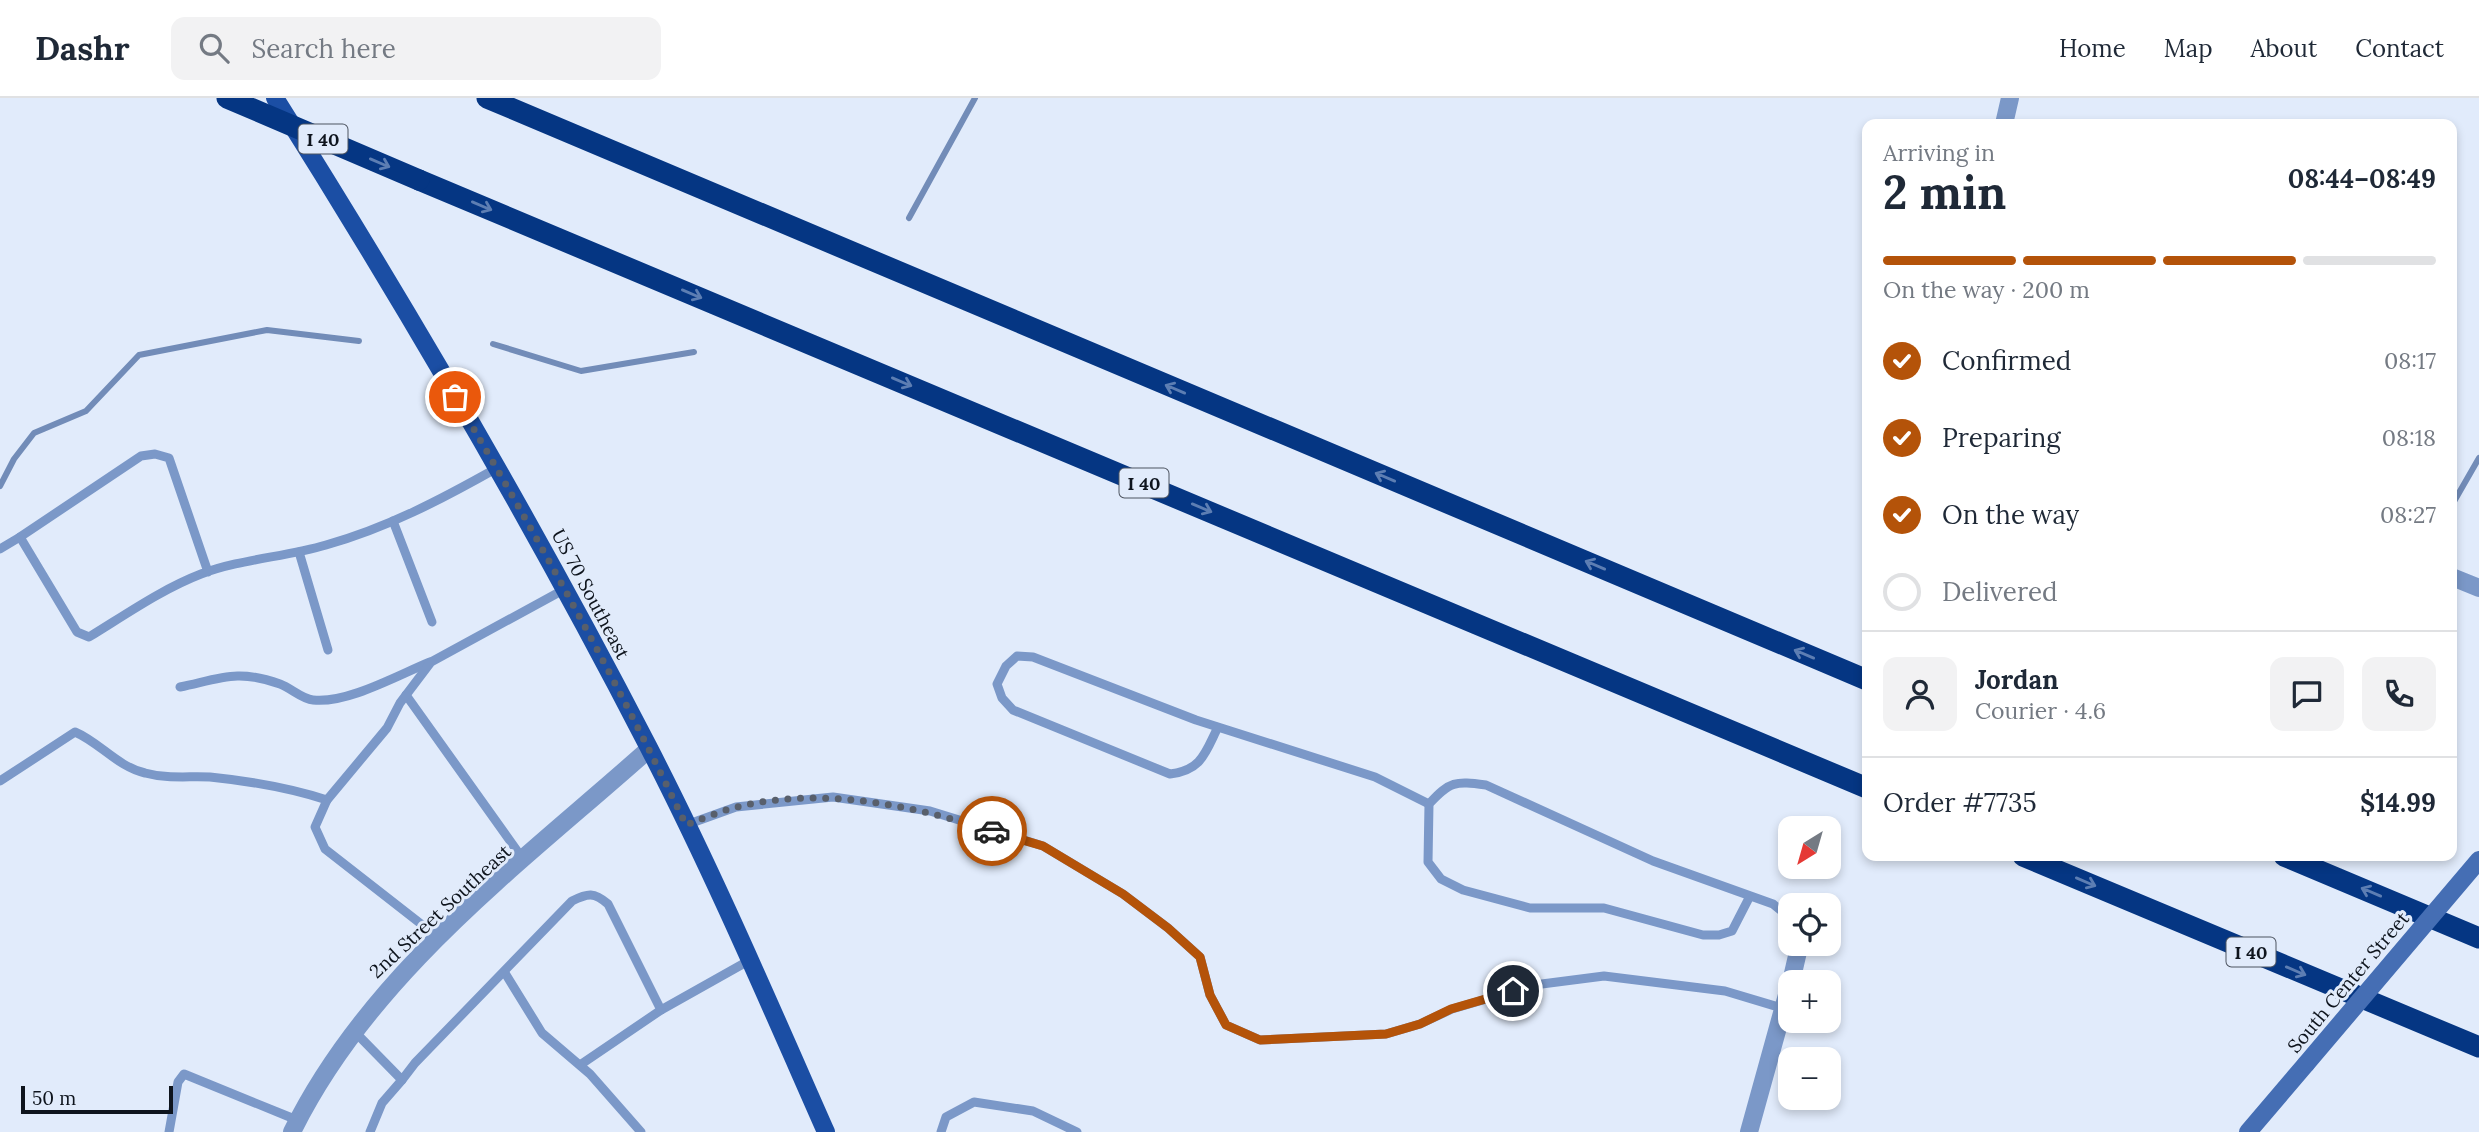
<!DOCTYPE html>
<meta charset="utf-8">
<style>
:root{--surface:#fff;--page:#f2f2f3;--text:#1f2937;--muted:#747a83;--line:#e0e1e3;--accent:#b45309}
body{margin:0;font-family:Lora,serif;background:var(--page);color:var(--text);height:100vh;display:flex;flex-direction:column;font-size:26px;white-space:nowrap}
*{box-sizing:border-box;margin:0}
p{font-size:23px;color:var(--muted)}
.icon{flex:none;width:38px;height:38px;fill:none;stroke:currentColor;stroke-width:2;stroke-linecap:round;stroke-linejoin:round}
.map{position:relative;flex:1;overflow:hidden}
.side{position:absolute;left:1862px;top:21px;width:595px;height:742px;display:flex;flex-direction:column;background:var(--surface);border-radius:14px;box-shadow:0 4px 10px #0003}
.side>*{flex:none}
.needle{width:46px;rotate:217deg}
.fabs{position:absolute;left:1778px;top:718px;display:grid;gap:14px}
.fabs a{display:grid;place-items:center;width:63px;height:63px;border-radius:14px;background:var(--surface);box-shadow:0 4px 10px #0003;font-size:35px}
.scale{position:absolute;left:21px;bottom:18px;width:152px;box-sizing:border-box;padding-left:7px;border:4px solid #0e141d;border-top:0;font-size:19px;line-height:24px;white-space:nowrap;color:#0e141d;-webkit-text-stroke:5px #e1ebfb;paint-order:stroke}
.pin{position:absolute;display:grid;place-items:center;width:60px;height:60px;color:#fff;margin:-30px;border:4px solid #fff;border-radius:50%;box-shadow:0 2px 7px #0007}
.courier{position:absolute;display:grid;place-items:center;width:70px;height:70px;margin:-35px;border:5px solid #b45309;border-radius:50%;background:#fff;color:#222;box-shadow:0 2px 9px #0007}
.overview em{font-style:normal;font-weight:700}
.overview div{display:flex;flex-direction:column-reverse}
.overview{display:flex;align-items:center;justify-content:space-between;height:119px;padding:0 21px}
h1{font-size:46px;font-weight:700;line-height:52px}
.bar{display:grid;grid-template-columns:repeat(4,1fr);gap:10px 7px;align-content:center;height:84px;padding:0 21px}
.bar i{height:9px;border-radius:5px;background:var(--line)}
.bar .current{background:var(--accent)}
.bar p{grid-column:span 4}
.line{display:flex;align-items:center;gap:18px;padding:0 21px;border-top:2px solid var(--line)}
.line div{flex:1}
.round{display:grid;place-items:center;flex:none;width:74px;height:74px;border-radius:14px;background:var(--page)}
ol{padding:0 21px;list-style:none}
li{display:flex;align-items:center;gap:21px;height:77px}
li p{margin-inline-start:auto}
li .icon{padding:7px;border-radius:50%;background:var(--accent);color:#fff;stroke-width:4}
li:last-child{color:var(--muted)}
li i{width:38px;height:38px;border:4px solid var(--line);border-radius:50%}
header{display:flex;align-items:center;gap:42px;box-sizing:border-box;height:98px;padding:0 35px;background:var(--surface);border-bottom:2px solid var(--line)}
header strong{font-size:33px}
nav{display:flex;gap:38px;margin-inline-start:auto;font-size:24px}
.search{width:490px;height:63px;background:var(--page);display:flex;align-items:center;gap:18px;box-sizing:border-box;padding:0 24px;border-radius:14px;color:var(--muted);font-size:26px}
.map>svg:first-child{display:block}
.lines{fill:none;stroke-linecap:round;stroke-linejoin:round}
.stream{stroke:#728cb8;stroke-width:6}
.lane{stroke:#7b98c8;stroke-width:9}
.street{stroke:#7b98c8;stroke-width:18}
.secondary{stroke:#456eb4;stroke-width:18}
.primary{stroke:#1b4ea4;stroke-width:18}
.highway{stroke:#053683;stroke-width:21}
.secondary-bridge{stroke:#456eb4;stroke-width:18}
.highway-bridge{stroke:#053683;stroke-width:21}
.oneway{stroke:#5d7eb3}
.done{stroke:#585f6b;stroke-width:7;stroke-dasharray:0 12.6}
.route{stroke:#b45309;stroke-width:9}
.labels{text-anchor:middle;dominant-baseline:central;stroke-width:6;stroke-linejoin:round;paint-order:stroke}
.shield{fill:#e1ebfb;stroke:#4d5460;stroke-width:2}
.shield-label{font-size:18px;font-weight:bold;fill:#0e141d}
.street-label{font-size:19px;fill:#0e141d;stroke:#e1ebfb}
</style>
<header>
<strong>Dashr</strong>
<div class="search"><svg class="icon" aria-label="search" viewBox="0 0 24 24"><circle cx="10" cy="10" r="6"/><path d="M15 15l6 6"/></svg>Search here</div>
<nav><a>Home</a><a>Map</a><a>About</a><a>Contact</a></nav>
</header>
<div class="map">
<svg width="2479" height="1034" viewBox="0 0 2479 1034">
<rect width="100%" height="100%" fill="#e1ebfb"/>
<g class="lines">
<g class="stream">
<path d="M 909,120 L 975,0"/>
<path d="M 493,246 L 581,273 L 694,254"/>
<path d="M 0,388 L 14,361 L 34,335 L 86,313 L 139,257 L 267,232 L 359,243"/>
<path d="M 2452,407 L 2479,360"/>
</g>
<g class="lane">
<path d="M 393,423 L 432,524"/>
<path d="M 0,451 L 20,439"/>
<path d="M 299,454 L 328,552"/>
<path d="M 208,474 L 169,360 L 155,356 L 141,358 L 20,439 L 77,534 L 89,539 C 125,517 162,491 201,476 C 240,461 286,459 326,447 C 387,430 442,401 497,370"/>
<path d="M 180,589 C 222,580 238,571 280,586 C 291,590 302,601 313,602 C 347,606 398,577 430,564"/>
<path d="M 406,597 L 523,761"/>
<path d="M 1218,629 C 1205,655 1202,672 1170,676 L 1013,612 L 1002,600 L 997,586 L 1006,568 L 1017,558 L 1033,559 L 1196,622 L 1375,679 L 1429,706"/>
<path d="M 0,683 L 75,634 C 99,644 118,669 145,675 C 167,681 188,678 210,679 C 249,683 290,690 327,702 L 387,630 L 400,605 L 431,564 L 565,491"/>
<path d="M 327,702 L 315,729 L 325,751 L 439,840"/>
<path d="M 686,727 L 736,709 L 833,699 L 930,713 L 1043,748 L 1123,796 L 1168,830 L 1200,859 L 1210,897 L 1226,927 L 1260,942 L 1386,936 L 1420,926 L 1452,911 L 1534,887 L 1604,878 L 1725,893 L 1785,911"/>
<path d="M 1750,798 L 1732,833 L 1719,837 L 1703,837 L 1604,810 L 1530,810 L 1463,792 L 1441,781 L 1428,764 L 1429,706 C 1450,683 1455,683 1486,687 L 1653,763 L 1773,806 L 1790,820"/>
<path d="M 505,875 L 542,935 L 590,976 L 641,1034"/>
<path d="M 354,933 L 402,982 L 415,965 L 572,803 C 588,795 594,794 608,806 L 661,912 L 750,862"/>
<path d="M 580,967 L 661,912"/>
<path d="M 169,1034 L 178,984 L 184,976 L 297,1022"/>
<path d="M 370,1034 L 382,1005 L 402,982"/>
<path d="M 941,1034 L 946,1019 L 974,1004 L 1033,1013 L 1077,1034"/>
</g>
<g class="street">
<path d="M 2004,26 L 2010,0"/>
<path d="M 2452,479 L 2479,490"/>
<path d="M 1791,884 L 1800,845"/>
<path d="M 292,1034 C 370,875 520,766 649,651"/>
<path d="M 1749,1034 L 1790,886"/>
</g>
<path class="secondary" d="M 2248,1034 L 2306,966"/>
<path class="primary" d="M 275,0 C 408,211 534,427 648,648 C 713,774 769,905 826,1034"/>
<g class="highway">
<path d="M 487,0 L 1867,582"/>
<path d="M 419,82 L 1867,690"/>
<path d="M 2023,758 L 2479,949"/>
<path d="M 2284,758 L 2479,840"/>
</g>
<path class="secondary-bridge" d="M 2306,966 L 2479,762"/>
<path class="highway-bridge" d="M 227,0 L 419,82"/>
</g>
<defs><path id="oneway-shaft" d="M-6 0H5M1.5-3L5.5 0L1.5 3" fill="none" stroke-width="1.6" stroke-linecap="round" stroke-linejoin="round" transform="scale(1.75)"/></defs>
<g class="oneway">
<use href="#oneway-shaft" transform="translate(380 65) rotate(23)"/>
<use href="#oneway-shaft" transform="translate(482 108) rotate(23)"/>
<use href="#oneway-shaft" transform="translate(692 196) rotate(23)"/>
<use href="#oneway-shaft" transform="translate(902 284) rotate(23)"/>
<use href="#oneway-shaft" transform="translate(1175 291) rotate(-157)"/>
<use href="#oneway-shaft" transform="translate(1385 379) rotate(-157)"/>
<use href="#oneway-shaft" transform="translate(1202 410) rotate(23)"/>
<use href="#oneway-shaft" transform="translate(1595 467) rotate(-157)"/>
<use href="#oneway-shaft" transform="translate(1804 556) rotate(-157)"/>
<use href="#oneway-shaft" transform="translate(2086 784) rotate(23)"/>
<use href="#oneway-shaft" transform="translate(2371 794) rotate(-157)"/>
<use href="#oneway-shaft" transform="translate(2296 873) rotate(23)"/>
</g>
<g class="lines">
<path class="done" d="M 455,299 C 537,438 616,581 686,727 C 702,721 720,713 737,709 C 822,688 910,707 992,733"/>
<path class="route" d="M 992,733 L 1043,748 L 1123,796 L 1168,830 L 1200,859 L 1210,897 L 1226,927 L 1260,942 L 1386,936 L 1420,926 L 1451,911 L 1513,893"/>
</g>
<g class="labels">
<g class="shield">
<rect x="298.5" y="26.5" width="49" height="29" rx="5"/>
<rect x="1119.5" y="370.5" width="49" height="29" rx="5"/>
<rect x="2226.5" y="839.5" width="49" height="29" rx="5"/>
</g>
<g class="shield-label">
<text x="323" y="41">I 40</text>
<text x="1144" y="385">I 40</text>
<text x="2251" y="854">I 40</text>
</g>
<g class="street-label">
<text transform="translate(591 496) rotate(62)">US 70 Southeast</text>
<text transform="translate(440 813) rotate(-43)">2nd Street Southeast</text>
<text transform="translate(2348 884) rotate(-50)">South Center Street</text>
</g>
</g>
</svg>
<div class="fabs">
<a><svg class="needle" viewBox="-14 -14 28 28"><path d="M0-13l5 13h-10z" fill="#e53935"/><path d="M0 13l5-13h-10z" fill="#747a83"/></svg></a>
<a><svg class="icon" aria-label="locate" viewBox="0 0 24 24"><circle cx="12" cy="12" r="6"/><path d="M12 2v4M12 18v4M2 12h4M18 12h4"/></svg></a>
<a>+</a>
<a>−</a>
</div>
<div class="scale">50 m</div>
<div class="pin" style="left:455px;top:299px;background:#ea580c"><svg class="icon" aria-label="bag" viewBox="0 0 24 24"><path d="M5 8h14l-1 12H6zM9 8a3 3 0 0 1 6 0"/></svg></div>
<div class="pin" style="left:1513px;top:893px;background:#1f2937"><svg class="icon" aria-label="home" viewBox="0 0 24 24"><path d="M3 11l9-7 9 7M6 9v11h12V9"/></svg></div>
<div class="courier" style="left:992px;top:733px"><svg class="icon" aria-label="car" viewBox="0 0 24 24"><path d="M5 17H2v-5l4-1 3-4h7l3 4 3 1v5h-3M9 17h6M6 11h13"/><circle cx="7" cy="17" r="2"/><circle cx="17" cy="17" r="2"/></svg></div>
<section class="side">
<div class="overview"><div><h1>2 min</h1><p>Arriving in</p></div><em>08:44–08:49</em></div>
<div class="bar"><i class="current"></i><i class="current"></i><i class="current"></i><i></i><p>On the way · 200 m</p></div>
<ol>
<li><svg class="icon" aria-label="check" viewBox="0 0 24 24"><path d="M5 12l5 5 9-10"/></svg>Confirmed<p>08:17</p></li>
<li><svg class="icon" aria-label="check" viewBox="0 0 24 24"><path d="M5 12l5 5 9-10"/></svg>Preparing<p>08:18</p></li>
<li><svg class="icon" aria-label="check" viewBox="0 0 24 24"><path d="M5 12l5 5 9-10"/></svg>On the way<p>08:27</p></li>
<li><i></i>Delivered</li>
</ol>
<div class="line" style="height:126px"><a class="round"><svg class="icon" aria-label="person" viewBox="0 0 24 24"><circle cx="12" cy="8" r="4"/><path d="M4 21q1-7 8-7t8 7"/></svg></a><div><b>Jordan</b><p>Courier · 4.6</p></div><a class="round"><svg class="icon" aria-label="chat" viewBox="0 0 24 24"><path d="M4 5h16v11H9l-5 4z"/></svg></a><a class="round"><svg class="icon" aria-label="phone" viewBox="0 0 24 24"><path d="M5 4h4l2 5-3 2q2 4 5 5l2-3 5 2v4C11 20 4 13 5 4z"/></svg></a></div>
<div class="line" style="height:91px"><div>Order #7735</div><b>$14.99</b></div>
</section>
</div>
